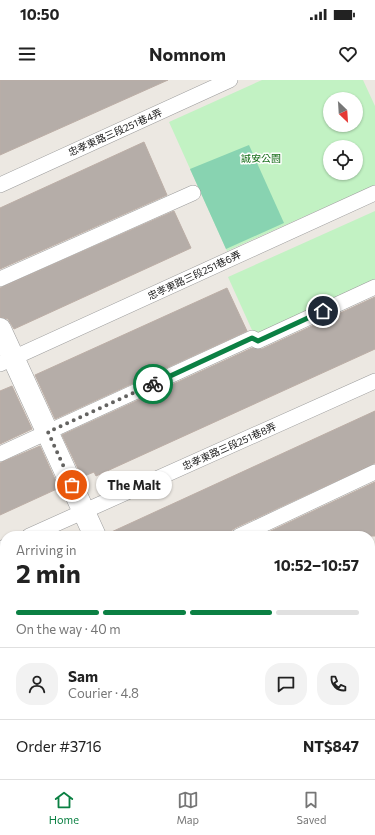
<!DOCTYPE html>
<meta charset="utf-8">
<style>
:root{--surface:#fff;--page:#f2f2f2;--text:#222;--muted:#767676;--line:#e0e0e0;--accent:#0b8043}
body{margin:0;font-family:Commissioner,"Noto Sans TC",sans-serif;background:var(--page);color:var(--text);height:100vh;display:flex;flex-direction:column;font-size:15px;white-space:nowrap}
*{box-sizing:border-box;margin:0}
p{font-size:13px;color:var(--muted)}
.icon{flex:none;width:22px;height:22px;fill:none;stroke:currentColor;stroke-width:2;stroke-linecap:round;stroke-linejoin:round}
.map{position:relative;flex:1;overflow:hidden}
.drawer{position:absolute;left:0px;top:451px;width:375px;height:248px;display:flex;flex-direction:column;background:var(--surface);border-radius:16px 16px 0 0;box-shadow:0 1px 3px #0004}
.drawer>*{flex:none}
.needle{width:26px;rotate:155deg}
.controls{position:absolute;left:323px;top:12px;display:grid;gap:8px}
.controls a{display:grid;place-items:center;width:40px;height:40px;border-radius:50%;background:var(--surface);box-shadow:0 1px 3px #0004;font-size:20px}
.pin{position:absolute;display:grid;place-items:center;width:34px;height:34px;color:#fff;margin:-17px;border:2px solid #fff;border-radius:50%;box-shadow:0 1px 4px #0007}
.courier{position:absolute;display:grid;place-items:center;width:40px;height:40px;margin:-20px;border:3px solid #0b8043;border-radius:50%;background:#fff;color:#222;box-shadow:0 1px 5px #0007}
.bubble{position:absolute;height:28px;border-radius:14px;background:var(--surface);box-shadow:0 1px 3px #0004;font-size:13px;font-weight:700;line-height:28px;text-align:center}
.overview em{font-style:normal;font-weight:700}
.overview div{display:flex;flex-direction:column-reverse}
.overview{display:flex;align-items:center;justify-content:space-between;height:68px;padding:0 16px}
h1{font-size:26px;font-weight:700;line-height:30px}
.bar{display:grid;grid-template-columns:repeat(4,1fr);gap:6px 4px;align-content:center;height:48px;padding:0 16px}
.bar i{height:5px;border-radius:3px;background:var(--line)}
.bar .current{background:var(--accent)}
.bar p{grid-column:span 4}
.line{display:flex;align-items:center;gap:10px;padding:0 16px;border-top:1px solid var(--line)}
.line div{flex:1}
.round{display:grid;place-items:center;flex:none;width:42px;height:42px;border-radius:16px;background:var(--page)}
.status{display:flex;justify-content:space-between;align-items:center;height:28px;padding:0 20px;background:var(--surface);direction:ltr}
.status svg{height:11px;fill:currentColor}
header{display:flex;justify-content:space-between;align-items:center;height:52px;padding:0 16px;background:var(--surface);font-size:18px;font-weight:700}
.dock{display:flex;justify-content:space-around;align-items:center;height:56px;border-top:1px solid var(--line);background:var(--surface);font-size:11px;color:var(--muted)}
.dock a{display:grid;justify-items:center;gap:2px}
.dock .current{color:var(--accent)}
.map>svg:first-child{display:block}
.park{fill:#c2f2c3;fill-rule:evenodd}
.pitch{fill:#88d3b1}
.building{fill:#b5ada8;stroke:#bcaea6}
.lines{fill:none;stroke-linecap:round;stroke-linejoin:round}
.service-casing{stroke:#9c9c9c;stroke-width:16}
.minor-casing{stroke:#9c9c9c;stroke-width:23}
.service{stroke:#fff;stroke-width:15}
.minor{stroke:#fff;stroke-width:22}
.done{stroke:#646361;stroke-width:4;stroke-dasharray:0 7.2}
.route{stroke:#0b8043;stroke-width:5}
.labels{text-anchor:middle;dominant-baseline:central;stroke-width:3;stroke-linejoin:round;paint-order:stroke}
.street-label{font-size:10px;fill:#1b1b1b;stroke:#fff}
.park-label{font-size:10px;fill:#166d18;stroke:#fff}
</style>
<div class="status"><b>10:50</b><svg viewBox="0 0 49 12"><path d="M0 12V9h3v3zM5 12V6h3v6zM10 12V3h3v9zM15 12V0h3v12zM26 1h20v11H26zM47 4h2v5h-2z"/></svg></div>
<header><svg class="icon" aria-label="menu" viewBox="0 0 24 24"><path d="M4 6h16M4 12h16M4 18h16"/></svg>Nomnom<svg class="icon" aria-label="heart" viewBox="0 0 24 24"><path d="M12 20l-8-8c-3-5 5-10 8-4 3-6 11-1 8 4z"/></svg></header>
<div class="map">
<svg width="375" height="699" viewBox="0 0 375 699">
<rect width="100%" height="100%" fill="#ece8e2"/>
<g class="park">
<path d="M 262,0 L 363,0 L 375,26 L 375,105 L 227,171 L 169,42 ZM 330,19 L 356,19 L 356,45 L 330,45 ZM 330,67 L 356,67 L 356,93 L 330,93 Z"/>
<path d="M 375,131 L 375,206 L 256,259 L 228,197 Z"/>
</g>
<path class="pitch" d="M 249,65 L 284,143 L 226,169 L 190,89 Z"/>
<g class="building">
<path d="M 0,0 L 168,0 L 0,75 Z"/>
<path d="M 144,62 L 167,115 L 0,189 L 0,128 Z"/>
<path d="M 174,131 L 191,168 L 14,249 L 8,239 L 0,237 L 0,208 Z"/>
<path d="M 227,208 L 247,251 L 55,339 L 35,295 Z"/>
<path d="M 375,217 L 375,269 L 96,396 L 94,392 L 82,397 L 62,355 L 252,268 L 262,269 Z"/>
<path d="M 12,306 L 32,349 L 0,364 L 0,311 Z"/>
<path d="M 375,331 L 375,383 L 235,448 L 231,451 L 230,456 L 107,456 L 107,454 Z"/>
<path d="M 40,366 L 59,408 L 0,435 L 0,383 Z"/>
<path d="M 375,402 L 375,456 L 260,456 Z"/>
</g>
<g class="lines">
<defs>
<g id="service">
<path d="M 0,105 L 230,0"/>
<path d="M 0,199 L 193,113"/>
<path d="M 0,284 L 375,113"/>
<path d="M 0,374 L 252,258 L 258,261 L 375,207"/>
<path d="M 29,456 L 375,301"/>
<path d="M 239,456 L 375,392"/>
<path d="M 0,469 L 5,467"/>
<path d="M 370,484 L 375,482"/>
<path d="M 0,565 L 5,563"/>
<path d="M 370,576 L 375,574"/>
<path d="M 0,652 L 5,650"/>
<path d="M 370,663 L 375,661"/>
<path d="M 101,699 L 112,694"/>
<path d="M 290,699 L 301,694"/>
</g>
<g id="minor">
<path d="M 0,249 L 95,456"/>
<path d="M 203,694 L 206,699"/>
</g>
</defs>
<use href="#service" class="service-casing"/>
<use href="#minor" class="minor-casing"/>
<use href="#service" class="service"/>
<use href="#minor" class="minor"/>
</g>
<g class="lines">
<path class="done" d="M 72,405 L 48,352 L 153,304"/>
<path class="route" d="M 153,304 L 252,258 L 258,261 L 323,231"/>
</g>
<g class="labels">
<g class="street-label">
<text transform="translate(115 52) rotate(-24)">忠孝東路三段251巷4弄</text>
<text transform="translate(194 195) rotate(-25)">忠孝東路三段251巷6弄</text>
<text transform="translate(229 366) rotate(-24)">忠孝東路三段251巷8弄</text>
</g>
<g class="park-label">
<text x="261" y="78">誠安公園</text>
</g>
</g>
</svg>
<div class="controls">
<a><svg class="needle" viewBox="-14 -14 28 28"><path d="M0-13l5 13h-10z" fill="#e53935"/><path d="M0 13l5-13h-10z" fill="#767676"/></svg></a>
<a><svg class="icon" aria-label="locate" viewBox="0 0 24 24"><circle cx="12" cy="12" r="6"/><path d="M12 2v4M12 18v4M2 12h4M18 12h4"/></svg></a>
</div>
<div class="pin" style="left:72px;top:405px;background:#ea580c"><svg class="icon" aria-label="bag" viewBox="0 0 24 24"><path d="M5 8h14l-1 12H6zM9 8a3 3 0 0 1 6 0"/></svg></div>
<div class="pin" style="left:323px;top:231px;background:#1f2937"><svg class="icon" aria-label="home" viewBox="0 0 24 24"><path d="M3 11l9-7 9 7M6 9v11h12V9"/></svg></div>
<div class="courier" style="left:153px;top:304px"><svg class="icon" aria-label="bike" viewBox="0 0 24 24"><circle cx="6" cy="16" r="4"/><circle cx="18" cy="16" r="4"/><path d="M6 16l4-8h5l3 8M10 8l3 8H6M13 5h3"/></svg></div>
<div class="bubble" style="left:96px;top:391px;width:76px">The Malt</div>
<section class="drawer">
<div class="overview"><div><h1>2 min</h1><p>Arriving in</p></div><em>10:52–10:57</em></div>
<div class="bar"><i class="current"></i><i class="current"></i><i class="current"></i><i></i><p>On the way · 40 m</p></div>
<div class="line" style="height:72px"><a class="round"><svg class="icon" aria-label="person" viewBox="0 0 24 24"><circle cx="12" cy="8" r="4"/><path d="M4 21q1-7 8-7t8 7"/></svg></a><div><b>Sam</b><p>Courier · 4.8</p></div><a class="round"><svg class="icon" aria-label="chat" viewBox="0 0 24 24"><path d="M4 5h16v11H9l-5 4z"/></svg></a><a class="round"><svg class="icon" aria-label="phone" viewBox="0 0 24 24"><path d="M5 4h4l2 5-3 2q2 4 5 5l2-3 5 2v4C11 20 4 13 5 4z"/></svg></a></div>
<div class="line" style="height:52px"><div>Order #3716</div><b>NT$847</b></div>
</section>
</div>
<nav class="dock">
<a class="current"><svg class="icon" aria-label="home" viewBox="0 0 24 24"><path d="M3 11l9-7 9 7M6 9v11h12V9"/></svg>Home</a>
<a><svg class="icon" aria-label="map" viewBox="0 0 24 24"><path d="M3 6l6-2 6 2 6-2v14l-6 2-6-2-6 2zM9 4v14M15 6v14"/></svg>Map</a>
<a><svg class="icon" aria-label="saved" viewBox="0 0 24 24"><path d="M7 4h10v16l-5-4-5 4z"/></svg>Saved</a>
</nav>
